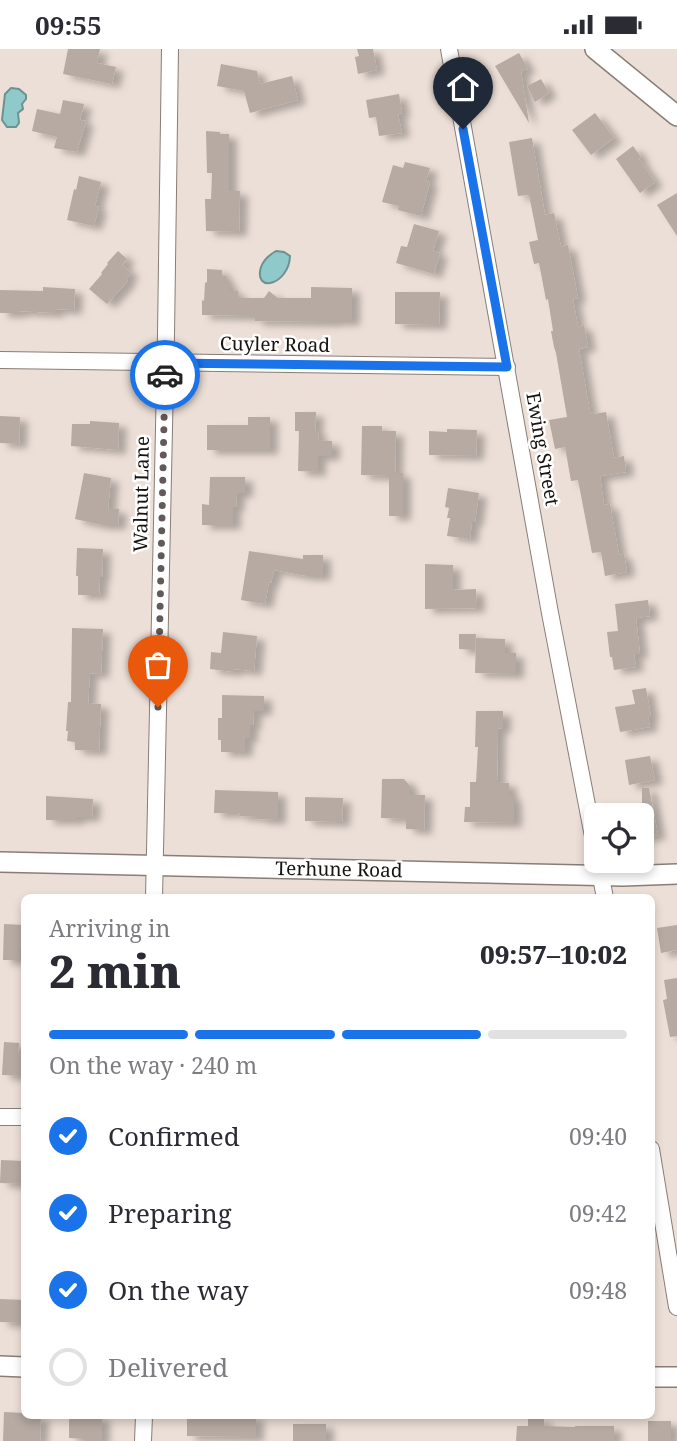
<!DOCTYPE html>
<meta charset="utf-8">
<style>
:root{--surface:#fff;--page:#f2f2f3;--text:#2b2b33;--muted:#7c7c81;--line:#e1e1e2;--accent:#1a73e8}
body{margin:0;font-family:"Noto Serif",serif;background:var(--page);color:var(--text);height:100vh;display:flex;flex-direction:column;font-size:26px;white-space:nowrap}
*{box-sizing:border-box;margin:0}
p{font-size:23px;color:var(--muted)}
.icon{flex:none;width:38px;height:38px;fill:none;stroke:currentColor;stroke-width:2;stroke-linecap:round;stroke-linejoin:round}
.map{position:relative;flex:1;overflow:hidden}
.details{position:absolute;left:21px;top:845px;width:634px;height:525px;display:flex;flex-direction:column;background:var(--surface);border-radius:10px;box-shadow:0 4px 10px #0003}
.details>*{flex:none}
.buttons{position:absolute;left:584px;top:754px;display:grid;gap:14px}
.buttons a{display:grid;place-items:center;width:70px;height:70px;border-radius:10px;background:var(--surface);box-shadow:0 4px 10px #0003;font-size:35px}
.pin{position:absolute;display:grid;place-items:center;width:60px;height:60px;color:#fff;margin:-72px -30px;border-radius:50% 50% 50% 0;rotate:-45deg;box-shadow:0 0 7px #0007}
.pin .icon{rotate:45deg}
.courier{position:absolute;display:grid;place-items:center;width:70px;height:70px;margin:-35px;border:5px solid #1a73e8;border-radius:50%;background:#fff;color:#222;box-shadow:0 2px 9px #0007}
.headline em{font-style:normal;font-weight:800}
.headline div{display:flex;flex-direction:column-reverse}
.headline{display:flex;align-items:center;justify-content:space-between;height:119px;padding:0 28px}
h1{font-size:46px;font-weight:800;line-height:52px}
.bar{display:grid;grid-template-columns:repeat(4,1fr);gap:10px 7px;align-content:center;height:84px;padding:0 28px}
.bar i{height:9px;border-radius:5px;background:var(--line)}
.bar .selected{background:var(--accent)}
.bar p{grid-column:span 4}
ol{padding:0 28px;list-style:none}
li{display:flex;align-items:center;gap:21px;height:77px}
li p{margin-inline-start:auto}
li .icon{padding:7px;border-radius:50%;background:var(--accent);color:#fff;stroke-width:4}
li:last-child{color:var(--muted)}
li i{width:38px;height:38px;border:4px solid var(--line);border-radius:50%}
.status{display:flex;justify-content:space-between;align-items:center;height:49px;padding:0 35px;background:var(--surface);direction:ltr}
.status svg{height:19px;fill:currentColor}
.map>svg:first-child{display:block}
.water{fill:#90c9ca;stroke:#6c9292;stroke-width:2}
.building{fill:#b6aaa3;filter:url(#shadow)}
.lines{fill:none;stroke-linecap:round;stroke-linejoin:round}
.minor-casing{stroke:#897d76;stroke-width:18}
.tertiary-casing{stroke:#897d76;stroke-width:22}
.minor{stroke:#fff;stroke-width:16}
.tertiary{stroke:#fff;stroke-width:19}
.done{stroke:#625a56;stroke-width:7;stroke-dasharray:0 12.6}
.route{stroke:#1a73e8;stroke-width:9}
.labels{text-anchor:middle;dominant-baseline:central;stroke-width:5;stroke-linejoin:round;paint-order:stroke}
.street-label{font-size:19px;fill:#171310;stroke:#fff}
</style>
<div class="status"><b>09:55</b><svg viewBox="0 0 49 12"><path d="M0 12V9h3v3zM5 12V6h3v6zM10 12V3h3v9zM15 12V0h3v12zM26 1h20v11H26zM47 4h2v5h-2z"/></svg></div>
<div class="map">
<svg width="677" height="1392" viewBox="0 0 677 1392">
<defs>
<filter id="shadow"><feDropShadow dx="8" dy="4.5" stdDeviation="3.5" flood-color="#0004"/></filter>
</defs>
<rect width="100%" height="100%" fill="#ecdfd7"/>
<g class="water">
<path d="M 11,39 L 19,40 L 26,46 L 26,50 L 22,55 L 23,60 L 18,64 L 19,74 L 16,78 L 7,78 L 2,71 L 5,45 Z"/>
<path d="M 276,202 L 284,203 L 290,207 C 289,236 253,245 261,218 C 264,210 269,206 276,202 Z"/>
</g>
<g class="building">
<path d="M 68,0 L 100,0 L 97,14 L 116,18 L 112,35 L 63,25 Z"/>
<path d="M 357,0 L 373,0 L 377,21 L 358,25 L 355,8 L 359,7 Z"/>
<path d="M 519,4 L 528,20 L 521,22 L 529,74 L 495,17 Z"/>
<path d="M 221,15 L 257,22 L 260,35 L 292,27 L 298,51 L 250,64 L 244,42 L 217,37 Z"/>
<path d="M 541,30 L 549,44 L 535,53 L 527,37 Z"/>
<path d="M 399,45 L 402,64 L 398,65 L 402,84 L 379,87 L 376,68 L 369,69 L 366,51 Z"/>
<path d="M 63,51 L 84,55 L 80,71 L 86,72 L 77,103 L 54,99 L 57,88 L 32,82 L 37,60 L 60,65 Z"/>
<path d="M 595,64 L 614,89 L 591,106 L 572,81 Z"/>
<path d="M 206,82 L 220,83 L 220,85 L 229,85 L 229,142 L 240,142 L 239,183 L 206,182 L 205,150 L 211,150 L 212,124 L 207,124 Z"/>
<path d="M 532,89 L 545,166 L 554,164 L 561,198 L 568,196 L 578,249 L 573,250 L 578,278 L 584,276 L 588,298 L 579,300 L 590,364 L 594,363 L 594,365 L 606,363 L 614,409 L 624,407 L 626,423 L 600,427 L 604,456 L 610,455 L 619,506 L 624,505 L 627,523 L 605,527 L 601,503 L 592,504 L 578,431 L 571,432 L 565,398 L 555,400 L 549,371 L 567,368 L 556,304 L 554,298 L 551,282 L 553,282 L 548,250 L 546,251 L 539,214 L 534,215 L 529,193 L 538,191 L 529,146 L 518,147 L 509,93 Z"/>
<path d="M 633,97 L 641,108 L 639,110 L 655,133 L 640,144 L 616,110 Z"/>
<path d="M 405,113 L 430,119 L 426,132 L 430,133 L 421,167 L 398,161 L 399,157 L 382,153 L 393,116 L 403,119 Z"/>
<path d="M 79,127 L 101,133 L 95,157 L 99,158 L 94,177 L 67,171 L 74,140 L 76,141 Z"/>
<path d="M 677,144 L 677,187 L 657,156 Z"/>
<path d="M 414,175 L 439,182 L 433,202 L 440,204 L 434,225 L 396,214 L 401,197 L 407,198 Z"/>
<path d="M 118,202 L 127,210 L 122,216 L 131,224 L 126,230 L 128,232 L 107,255 L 89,240 L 102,225 L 101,224 L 108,215 L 107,214 Z"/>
<path d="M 207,220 L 222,221 L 222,227 L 226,227 L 226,234 L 230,234 L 230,242 L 238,242 L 238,249 L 264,249 L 269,242 L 278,249 L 311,249 L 311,238 L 352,239 L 352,272 L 333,272 L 333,273 L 255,272 L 255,267 L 202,266 L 202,251 L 204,252 L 205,234 L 207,233 Z"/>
<path d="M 43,238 L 75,240 L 74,261 L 56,260 L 56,264 L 19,262 L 19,264 L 0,264 L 0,241 L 43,242 Z"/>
<path d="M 395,243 L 440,243 L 439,276 L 395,275 Z"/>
<path d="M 295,363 L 316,363 L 315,382 L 319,382 L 318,391 L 332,392 L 332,407 L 318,407 L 318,423 L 298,422 L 299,382 L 295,382 Z"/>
<path d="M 0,367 L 20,368 L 19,395 L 0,394 Z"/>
<path d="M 248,368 L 270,368 L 270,401 L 207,401 L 207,376 L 248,376 Z"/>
<path d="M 90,372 L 119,374 L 118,401 L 71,397 L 72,375 L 90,375 Z"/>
<path d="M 362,377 L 382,377 L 382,382 L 396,382 L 395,424 L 403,424 L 403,467 L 389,467 L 389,427 L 361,426 Z"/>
<path d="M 447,380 L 477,381 L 476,407 L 429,406 L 429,382 L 447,383 Z"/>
<path d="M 84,424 L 111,429 L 108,460 L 119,460 L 118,476 L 102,476 L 75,470 Z"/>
<path d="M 210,428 L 245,428 L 245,444 L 237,444 L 236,458 L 233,458 L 233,476 L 202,476 L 202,455 L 209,456 Z"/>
<path d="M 448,439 L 479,444 L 475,473 L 472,473 L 470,490 L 447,487 L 450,469 L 447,469 L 449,459 L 445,458 Z"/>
<path d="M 77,499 L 103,500 L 102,528 L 100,528 L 99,546 L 78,546 L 78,527 L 76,527 Z"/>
<path d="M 249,502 L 303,510 L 303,506 L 323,506 L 323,527 L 307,527 L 274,521 L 271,534 L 269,533 L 265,555 L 241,551 Z"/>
<path d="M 425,515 L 453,516 L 453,541 L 476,540 L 477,559 L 425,560 Z"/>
<path d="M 648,551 L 650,567 L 636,569 L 640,605 L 634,605 L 636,618 L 614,621 L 612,608 L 610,608 L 607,583 L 618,582 L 615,555 Z"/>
<path d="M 72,579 L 103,580 L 101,625 L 90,624 L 88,654 L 101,655 L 99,702 L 75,701 L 75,693 L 67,692 L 68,682 L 66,682 L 68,653 L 71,653 Z"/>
<path d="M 223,583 L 257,587 L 254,622 L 234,620 L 234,623 L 210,620 L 211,603 L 221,604 Z"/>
<path d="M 459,585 L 476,585 L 475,601 L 459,600 Z"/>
<path d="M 476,589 L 505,590 L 505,604 L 516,604 L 516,625 L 475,624 Z"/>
<path d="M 646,639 L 651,668 L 648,668 L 650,678 L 620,683 L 615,658 L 635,655 L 632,641 Z"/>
<path d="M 222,646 L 264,647 L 264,662 L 254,662 L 253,676 L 250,676 L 250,689 L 245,689 L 245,703 L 221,703 L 221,691 L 218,691 L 218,669 L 222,669 Z"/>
<path d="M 476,662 L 503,662 L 503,680 L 498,679 L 497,733 L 509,734 L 509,746 L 513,746 L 513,753 L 514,753 L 514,774 L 464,773 L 465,758 L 470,758 L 470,733 L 476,733 L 478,698 L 475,698 Z"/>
<path d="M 650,707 L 655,731 L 629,736 L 625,711 Z"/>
<path d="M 382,730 L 404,730 L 410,737 L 410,746 L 425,746 L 424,781 L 406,780 L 406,770 L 381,769 Z"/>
<path d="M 642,739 L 649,739 L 658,786 L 642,789 Z"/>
<path d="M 215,741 L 278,743 L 278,771 L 258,770 L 258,768 L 239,767 L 240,764 L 214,764 Z"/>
<path d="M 46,747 L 93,750 L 92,768 L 77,768 L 77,771 L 46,771 Z"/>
<path d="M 305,748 L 343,749 L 342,773 L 305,772 Z"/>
<path d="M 4,875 L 24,876 L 24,900 L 20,900 L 20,911 L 3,911 Z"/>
<path d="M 677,876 L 677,901 L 661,904 L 657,879 Z"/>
<path d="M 677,929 L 677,987 L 670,988 L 663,951 L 667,950 L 664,931 Z"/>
<path d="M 4,993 L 19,994 L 18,1005 L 24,1006 L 24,1027 L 2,1026 Z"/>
<path d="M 1,1111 L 24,1112 L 24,1135 L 0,1134 Z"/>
<path d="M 0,1250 L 24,1251 L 24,1274 L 0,1273 Z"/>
<path d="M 4,1363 L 24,1364 L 24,1367 L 41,1367 L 40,1392 L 3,1392 Z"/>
<path d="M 69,1367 L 102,1367 L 102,1392 L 85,1392 L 85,1390 L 69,1389 Z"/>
<path d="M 187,1367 L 256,1367 L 256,1388 L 187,1387 Z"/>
<path d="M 528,1370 L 544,1370 L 544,1377 L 575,1378 L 575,1377 L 614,1377 L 614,1392 L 516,1392 L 517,1377 L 528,1377 Z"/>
<rect x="648" y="1372" width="23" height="20"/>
<rect x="293" y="1375" width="33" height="17"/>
</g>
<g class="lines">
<defs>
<g id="minor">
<path d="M 449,0 L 550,564 L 597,808"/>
<path d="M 0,311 L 507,318"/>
<path d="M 599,818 L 605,849"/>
<path d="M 154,849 L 166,285 L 170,0"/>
<path d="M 0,1068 L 24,1068"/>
<path d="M 651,1100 L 677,1258"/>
<path d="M 143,1392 L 144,1367"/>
</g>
<g id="tertiary">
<path d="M 595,0 L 677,67"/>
<path d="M 0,813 L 623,827 L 677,825"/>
<path d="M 0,1317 L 24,1318"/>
<path d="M 651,1328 L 677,1328"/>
</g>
</defs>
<use href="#minor" class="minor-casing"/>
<use href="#tertiary" class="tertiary-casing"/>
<use href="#minor" class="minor"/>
<use href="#tertiary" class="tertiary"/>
</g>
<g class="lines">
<path class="done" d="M 158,658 L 165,326"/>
<path class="route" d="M 165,326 L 165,314 L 507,318 L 463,80"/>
</g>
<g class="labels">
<g class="street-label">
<text transform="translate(275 295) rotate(1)">Cuyler Road</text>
<text transform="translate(543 400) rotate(80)">Ewing Street</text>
<text transform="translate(141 445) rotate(-89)">Walnut Lane</text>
<text transform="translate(339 820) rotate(1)">Terhune Road</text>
</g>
</g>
</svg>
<div class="buttons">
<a><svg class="icon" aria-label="locate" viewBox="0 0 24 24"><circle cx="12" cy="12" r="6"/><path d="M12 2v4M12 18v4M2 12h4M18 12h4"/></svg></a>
</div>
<div class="pin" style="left:158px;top:658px;background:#ea580c"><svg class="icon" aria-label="bag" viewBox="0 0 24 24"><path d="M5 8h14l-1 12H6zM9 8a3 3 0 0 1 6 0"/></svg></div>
<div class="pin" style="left:463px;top:80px;background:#1f2937"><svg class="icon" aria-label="home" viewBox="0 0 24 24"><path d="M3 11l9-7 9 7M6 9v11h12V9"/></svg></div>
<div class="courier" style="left:165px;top:326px"><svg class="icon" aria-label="car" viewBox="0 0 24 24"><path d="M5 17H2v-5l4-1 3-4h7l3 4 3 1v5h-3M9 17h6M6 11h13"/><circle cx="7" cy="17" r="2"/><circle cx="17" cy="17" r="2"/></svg></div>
<section class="details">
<div class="headline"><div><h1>2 min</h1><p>Arriving in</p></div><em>09:57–10:02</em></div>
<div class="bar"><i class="selected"></i><i class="selected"></i><i class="selected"></i><i></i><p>On the way · 240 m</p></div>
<ol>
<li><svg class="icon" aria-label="check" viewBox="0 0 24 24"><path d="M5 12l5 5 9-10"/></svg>Confirmed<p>09:40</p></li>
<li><svg class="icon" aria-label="check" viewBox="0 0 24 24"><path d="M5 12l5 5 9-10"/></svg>Preparing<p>09:42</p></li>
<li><svg class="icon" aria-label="check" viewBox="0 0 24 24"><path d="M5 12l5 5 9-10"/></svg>On the way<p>09:48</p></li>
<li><i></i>Delivered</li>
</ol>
</section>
</div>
